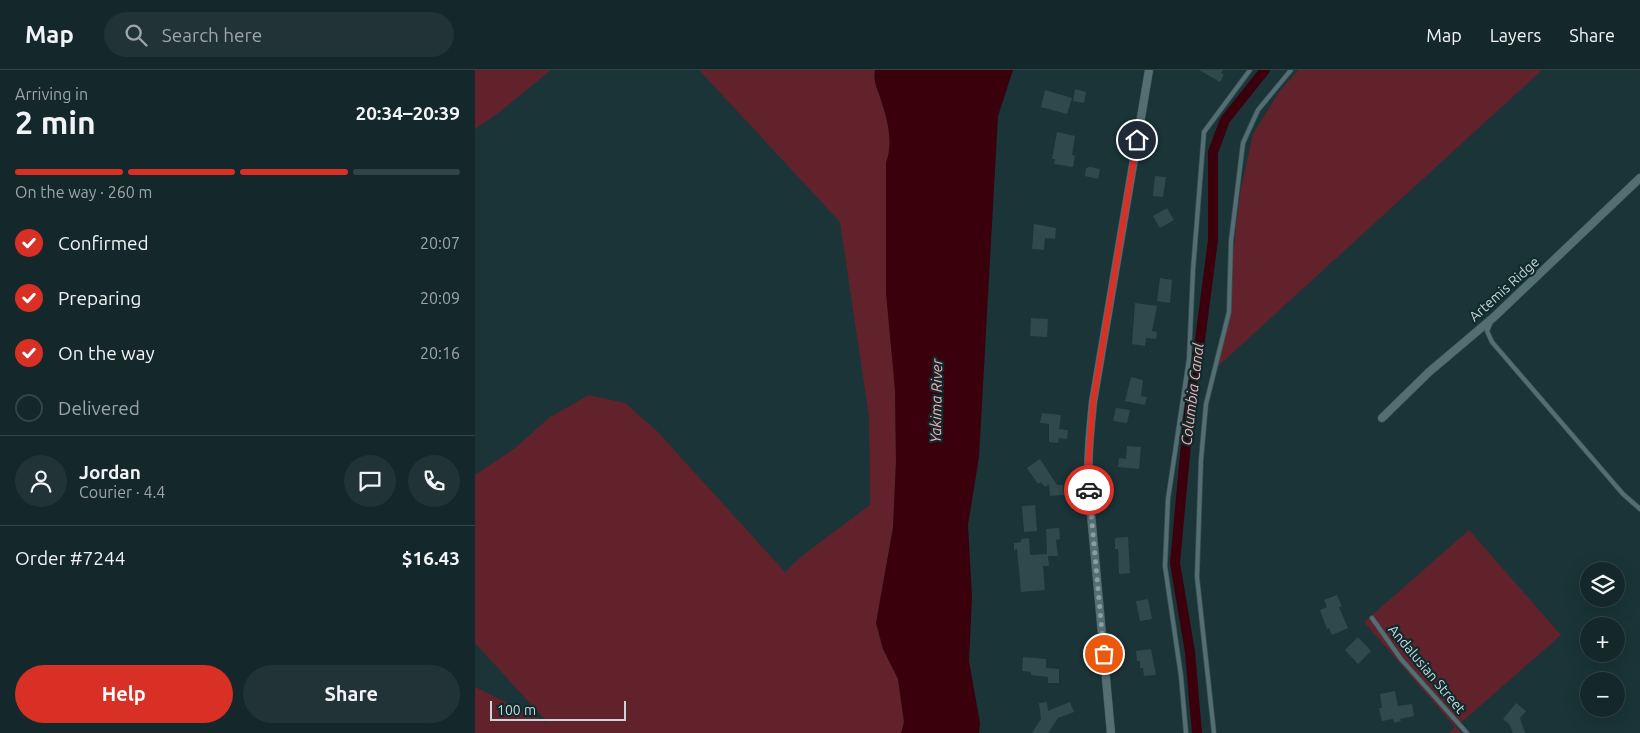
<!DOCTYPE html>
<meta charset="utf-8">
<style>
:root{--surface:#14272a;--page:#213336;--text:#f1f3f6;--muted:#9da5a8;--line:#334447;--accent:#d93025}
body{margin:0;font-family:Ubuntu,sans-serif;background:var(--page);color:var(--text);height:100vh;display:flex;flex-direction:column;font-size:19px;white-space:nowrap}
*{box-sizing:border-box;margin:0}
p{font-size:16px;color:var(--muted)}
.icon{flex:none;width:28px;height:28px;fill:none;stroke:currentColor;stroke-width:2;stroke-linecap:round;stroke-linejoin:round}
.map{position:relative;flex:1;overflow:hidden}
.details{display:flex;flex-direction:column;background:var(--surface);width:475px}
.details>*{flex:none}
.buttons{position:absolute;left:1105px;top:492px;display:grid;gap:10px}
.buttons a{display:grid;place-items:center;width:45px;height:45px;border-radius:50%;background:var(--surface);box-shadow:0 5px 20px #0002,0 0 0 1px var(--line);font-size:25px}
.scale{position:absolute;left:15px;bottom:12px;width:136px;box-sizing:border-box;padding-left:5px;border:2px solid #c7d6d8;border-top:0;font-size:14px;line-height:18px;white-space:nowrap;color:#c7d6d8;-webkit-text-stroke:4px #102a2d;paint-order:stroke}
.pin{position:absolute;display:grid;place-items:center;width:42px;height:42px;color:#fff;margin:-21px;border:2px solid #fff;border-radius:50%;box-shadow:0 1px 5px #0007}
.courier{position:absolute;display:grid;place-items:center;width:50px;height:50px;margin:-25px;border:4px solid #d93025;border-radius:50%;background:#fff;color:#222;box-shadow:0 1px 6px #0007}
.overview em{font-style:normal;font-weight:700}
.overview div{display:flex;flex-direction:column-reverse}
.overview{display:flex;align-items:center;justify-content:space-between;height:85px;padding:0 15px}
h1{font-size:32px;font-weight:700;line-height:38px}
.bar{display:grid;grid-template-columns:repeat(4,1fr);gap:8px 5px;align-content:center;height:60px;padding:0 15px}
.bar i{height:6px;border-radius:4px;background:var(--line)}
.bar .selected{background:var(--accent)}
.bar p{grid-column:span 4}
.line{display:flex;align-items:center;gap:12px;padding:0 15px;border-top:1px solid var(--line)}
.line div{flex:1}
.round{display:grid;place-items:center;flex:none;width:52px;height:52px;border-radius:26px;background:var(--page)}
ol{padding:0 15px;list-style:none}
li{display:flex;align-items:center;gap:15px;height:55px}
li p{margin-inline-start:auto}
li .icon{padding:5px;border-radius:50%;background:var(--accent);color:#fff;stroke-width:4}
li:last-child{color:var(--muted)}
li i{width:28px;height:28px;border:2px solid var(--line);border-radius:50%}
.action{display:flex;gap:10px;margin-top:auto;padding:10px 15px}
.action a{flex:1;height:58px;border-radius:30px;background:var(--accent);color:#fff;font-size:20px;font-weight:700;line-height:58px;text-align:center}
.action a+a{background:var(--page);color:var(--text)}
header{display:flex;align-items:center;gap:30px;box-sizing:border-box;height:70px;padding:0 25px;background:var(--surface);border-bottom:1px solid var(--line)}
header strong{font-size:24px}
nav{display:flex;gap:28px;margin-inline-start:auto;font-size:18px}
.search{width:350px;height:45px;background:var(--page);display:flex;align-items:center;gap:12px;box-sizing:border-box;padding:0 18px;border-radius:28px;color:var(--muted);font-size:19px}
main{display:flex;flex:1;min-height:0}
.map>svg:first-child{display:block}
.green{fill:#61222b}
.water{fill:#3a000b}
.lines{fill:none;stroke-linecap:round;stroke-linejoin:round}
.canal{stroke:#3a000b;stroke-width:10}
.building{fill:#2f494c}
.service-casing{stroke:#394f53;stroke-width:5.5}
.minor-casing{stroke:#394f53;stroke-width:9}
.service{stroke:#546f73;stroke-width:4}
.minor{stroke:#546f73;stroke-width:8}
.done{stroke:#8a9da0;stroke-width:5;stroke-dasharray:0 9}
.route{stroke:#d93025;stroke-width:6}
.labels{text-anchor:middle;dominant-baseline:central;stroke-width:4.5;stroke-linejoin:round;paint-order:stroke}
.street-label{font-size:14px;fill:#c7d6d8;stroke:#102a2d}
.water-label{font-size:15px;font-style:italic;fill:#f7adb1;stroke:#102a2d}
</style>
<header>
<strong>Map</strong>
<div class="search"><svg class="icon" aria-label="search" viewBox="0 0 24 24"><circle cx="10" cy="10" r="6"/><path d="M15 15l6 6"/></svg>Search here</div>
<nav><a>Map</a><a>Layers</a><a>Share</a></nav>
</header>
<main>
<section class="details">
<div class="overview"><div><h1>2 min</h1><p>Arriving in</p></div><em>20:34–20:39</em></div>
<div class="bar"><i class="selected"></i><i class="selected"></i><i class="selected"></i><i></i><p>On the way · 260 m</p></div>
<ol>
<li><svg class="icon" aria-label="check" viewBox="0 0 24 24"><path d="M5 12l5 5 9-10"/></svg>Confirmed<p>20:07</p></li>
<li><svg class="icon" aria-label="check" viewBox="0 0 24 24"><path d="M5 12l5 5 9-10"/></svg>Preparing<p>20:09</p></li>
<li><svg class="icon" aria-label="check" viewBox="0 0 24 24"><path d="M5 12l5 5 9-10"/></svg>On the way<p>20:16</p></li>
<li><i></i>Delivered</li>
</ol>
<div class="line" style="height:90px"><a class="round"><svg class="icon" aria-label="person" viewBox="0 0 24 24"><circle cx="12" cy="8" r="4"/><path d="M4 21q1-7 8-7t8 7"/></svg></a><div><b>Jordan</b><p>Courier · 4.4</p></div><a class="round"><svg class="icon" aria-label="chat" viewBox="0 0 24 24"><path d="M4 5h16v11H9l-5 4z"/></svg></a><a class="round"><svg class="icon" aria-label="phone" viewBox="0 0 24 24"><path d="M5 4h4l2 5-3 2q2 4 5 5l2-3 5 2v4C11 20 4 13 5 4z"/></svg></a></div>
<div class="line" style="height:65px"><div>Order #7244</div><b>$16.43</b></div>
<div class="action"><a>Help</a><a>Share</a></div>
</section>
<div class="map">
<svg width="1165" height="663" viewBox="0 0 1165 663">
<rect width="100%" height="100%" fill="#1a3438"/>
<g class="green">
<path d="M 0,0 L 76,0 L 22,44 L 0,59 Z"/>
<path d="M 224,0 L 400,0 C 398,10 402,18 405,27 C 412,48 419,71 411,93 L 411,163 L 420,320 L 421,391 L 418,457 L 401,553 L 408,579 L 423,609 L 429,652 L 426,663 L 0,663 L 0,617 L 73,653 L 0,573 L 0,405 L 40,378 L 75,347 L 114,325 L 150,333 L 181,360 L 310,502 L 328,485 L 395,435 L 394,347 L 365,152 Z"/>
<path d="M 823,0 L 1067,0 L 740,299 L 749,260 L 765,123 L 778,64 L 804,22 Z"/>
<path d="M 994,460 L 1086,565 L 981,657 L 986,663 L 974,663 L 980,657 L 889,552 Z"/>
</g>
<path class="water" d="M 400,0 L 538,0 L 523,46 L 504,387 L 493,455 L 497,527 L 494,591 L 505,653 L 504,663 L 426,663 L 429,652 L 423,609 L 408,579 L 401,553 L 418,458 L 421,391 L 420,320 L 411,223 L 411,93 C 419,71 412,48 405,27 C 402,18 398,10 400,0 Z"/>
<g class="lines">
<path class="canal" d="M 722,663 L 715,582 L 700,493 L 716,319 L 725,270 L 738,170 L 738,82 L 750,50 L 790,0"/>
</g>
<g class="building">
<path d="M 724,0 L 748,0 L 746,3 L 749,5 L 745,12 Z"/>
<path d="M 600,19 L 611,22 L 609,33 L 598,31 Z"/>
<path d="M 570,20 L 597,28 L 592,44 L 566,37 Z"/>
<path d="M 582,62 L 600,66 L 597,85 L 600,86 L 598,97 L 579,94 L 580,89 L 577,89 Z"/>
<path d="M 615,97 L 625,99 L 623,109 L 610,106 L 611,98 Z"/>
<path d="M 680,106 L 691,107 L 688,127 L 678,126 Z"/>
<path d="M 692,138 L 699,150 L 685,158 L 678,146 Z"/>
<path d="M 559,154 L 581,158 L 580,169 L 570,168 L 569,180 L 557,179 Z"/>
<path d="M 685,208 L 697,210 L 695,233 L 682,231 Z"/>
<path d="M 660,233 L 682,236 L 677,261 L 682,262 L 681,269 L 671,268 L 670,276 L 657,274 Z"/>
<path d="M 556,248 L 573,249 L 572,267 L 555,266 Z"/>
<path d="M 656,307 L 668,310 L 666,326 L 672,327 L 670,335 L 650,331 Z"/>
<path d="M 641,338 L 655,340 L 652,353 L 638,351 Z"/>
<path d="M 567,343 L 586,345 L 584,359 L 593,360 L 592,369 L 584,368 L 583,373 L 574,372 L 574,354 L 565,353 Z"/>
<path d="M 652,376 L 666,377 L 664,399 L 643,397 L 644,388 L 651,389 Z"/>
<path d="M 565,389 L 582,415 L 588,415 L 589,425 L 575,426 L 574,414 L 570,417 L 566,412 L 563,414 L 552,398 Z"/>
<path d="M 560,435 L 562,461 L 549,462 L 547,436 Z"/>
<path d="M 584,458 L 585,469 L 581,470 L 583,486 L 573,486 L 574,496 L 568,496 L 570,520 L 546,522 L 542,479 L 539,480 L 539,473 L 546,472 L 546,469 L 554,468 L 555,485 L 572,484 L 571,459 Z"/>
<path d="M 653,467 L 655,503 L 644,504 L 643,479 L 640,479 L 640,468 Z"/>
<path d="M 862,525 L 867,536 L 864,537 L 873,558 L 857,565 L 854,558 L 852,559 L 845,540 L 852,537 L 849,530 Z"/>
<path d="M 673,529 L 677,549 L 665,551 L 661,531 Z"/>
<path d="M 883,567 L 896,581 L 883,594 L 870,580 Z"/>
<path d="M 676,579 L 681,605 L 669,606 L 668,598 L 665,598 L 665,591 L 662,591 L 661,581 Z"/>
<path d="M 548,587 L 571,589 L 571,598 L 584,599 L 584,613 L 573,613 L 573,607 L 556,605 L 556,602 L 547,601 Z"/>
<path d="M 920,621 L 923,636 L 937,634 L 939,646 L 925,649 L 926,651 L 919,653 L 918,649 L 907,651 L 904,638 L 907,638 L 905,624 Z"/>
<path d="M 572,632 L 573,641 L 595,632 L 599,642 L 583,648 L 573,663 L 557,663 L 566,649 L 564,633 Z"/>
<path d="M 1041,633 L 1051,641 L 1045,648 L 1050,663 L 1038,663 L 1034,654 L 1028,649 Z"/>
</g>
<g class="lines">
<defs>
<g id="service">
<path d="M 1015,254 L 1012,261 L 1017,272 L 1148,424 L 1165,439"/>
<path d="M 897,548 L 926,589 L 992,663"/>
<path d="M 711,663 L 706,606 L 690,496 L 693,429 L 714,289 L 718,200 L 729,62 L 775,0"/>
<path d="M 739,663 L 722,507 L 726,390 L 731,334 L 754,242 L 756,171 L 768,73 L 783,40 L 816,0"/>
</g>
<g id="minor">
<path d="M 907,348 L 954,302 L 1019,247 L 1165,108"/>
<path d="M 636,663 L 614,422 C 612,391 615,362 618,332 L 674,0"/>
</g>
</defs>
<use href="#service" class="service-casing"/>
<use href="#minor" class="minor-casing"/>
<use href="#service" class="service"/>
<use href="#minor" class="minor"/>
</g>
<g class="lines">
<path class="done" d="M 614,420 L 629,584"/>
<path class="route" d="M 614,420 L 613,396 L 618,332 L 662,70"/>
</g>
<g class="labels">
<g class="street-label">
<text transform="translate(1029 219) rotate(-42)">Artemis Ridge</text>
<text transform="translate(952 599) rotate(50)">Andalusian Street</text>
</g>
<g class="water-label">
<text transform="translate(717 324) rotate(-83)">Columbia Canal</text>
<text transform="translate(461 331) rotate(-89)">Yakima River</text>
</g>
</g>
</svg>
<div class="buttons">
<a><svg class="icon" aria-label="layers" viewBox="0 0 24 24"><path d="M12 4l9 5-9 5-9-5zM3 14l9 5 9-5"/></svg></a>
<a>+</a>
<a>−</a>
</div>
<div class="scale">100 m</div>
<div class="pin" style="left:629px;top:584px;background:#ea580c"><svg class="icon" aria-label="bag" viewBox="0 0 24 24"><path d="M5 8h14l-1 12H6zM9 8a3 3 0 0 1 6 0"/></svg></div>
<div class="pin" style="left:662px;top:70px;background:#1f2937"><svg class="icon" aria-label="home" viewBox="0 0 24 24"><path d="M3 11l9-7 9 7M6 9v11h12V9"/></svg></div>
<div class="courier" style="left:614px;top:420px"><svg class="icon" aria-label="car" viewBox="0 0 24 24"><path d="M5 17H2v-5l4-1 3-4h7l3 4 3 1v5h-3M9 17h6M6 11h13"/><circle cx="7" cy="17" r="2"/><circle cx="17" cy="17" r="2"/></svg></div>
</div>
</main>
